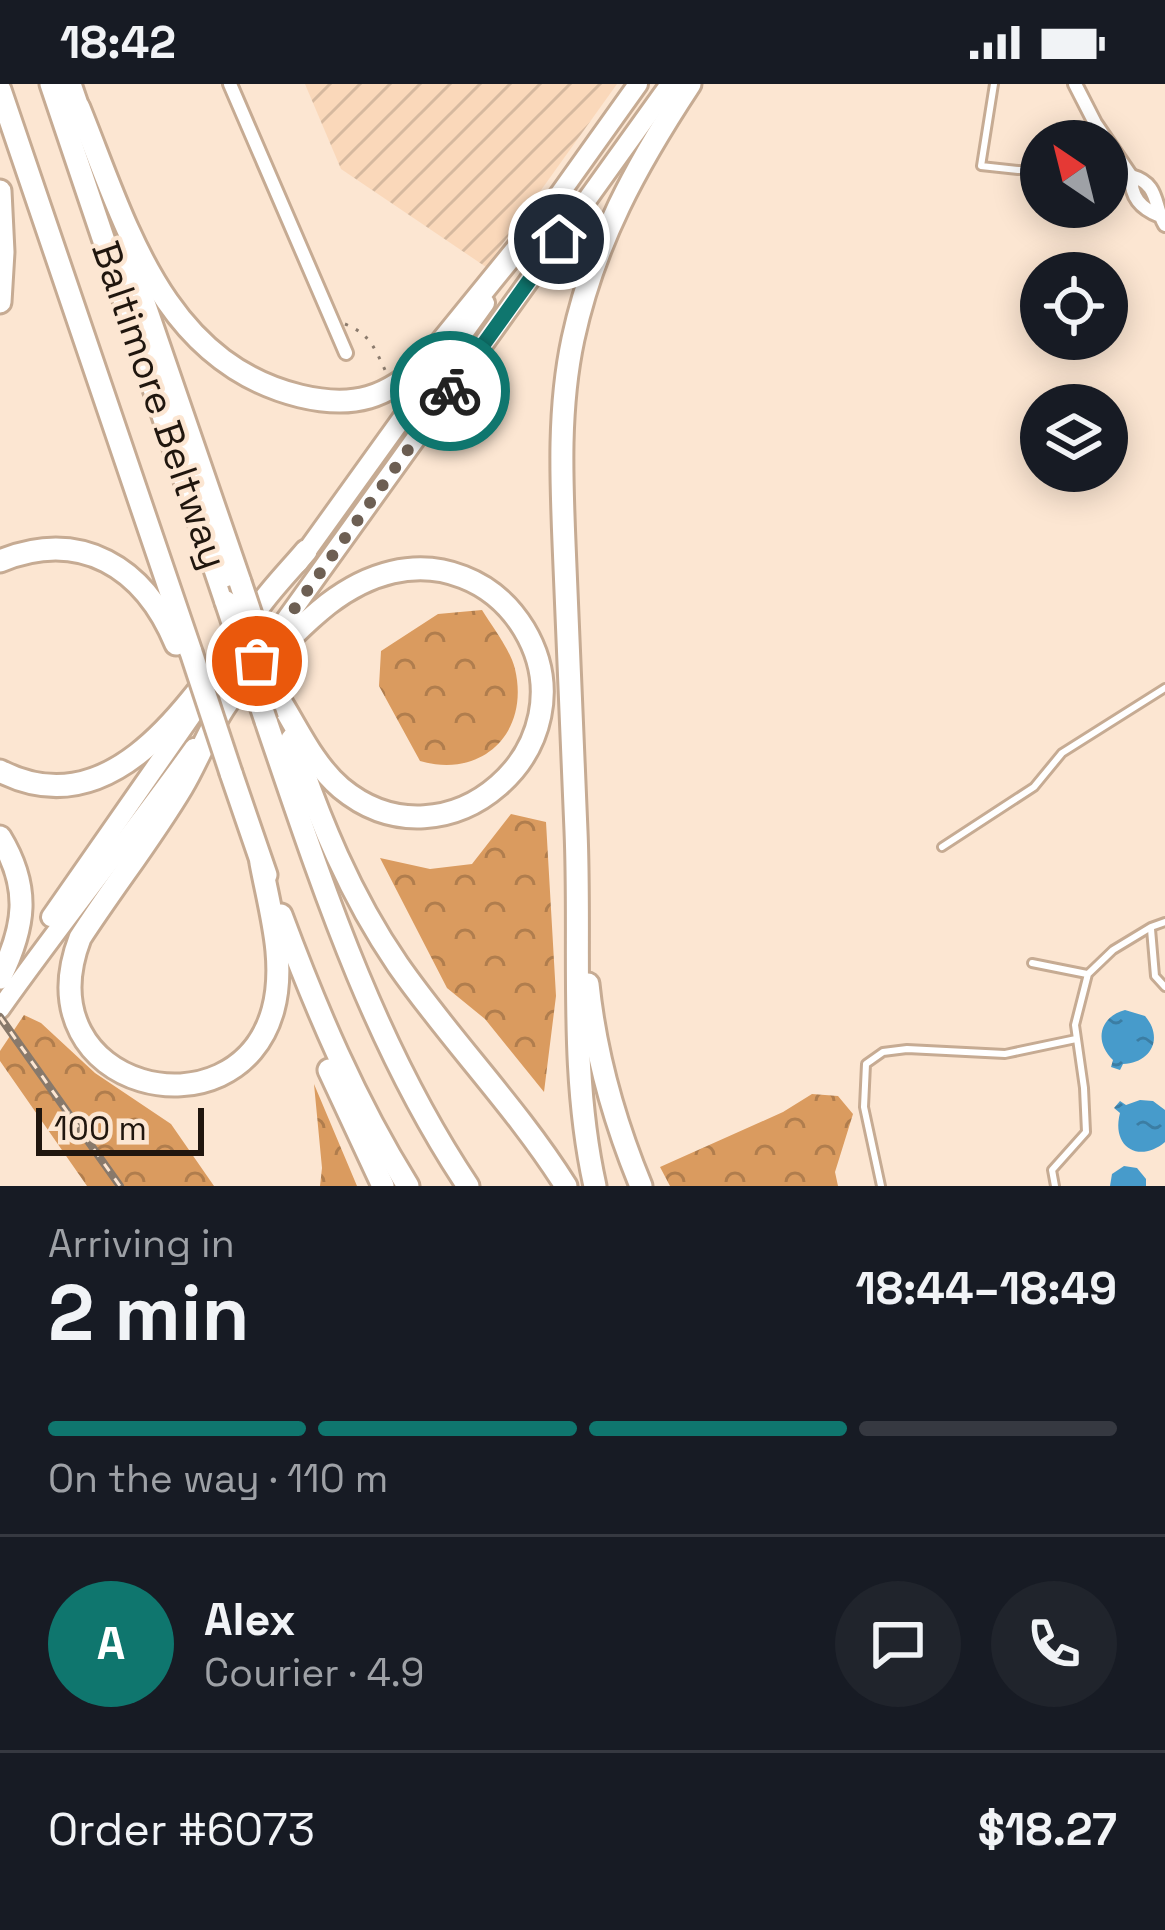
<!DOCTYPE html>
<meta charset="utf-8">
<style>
:root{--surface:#171b24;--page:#20242c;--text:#f1f3f6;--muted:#9ea1a6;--line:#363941;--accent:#0f766e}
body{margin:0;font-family:"Space Grotesk",sans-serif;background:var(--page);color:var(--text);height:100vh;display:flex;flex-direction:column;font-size:45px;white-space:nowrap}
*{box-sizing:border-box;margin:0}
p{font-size:39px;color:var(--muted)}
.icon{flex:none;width:66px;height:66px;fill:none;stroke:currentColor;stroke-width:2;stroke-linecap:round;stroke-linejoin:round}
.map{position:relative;height:1102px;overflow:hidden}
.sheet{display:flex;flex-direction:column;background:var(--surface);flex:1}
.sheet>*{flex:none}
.needle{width:78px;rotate:325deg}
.buttons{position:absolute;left:1020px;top:36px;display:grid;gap:24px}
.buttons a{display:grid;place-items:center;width:108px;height:108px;border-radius:50%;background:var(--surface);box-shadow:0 6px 30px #0003;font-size:60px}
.scale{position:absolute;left:36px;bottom:30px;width:168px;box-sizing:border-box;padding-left:12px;border:6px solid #20160e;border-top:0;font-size:33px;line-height:42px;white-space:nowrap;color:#20160e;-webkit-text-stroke:9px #fce6d2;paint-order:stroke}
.pin{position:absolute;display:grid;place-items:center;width:102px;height:102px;color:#fff;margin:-51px;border:6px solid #fff;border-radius:50%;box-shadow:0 3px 12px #0007}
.courier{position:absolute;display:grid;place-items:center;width:120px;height:120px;margin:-60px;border:9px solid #0f766e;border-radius:50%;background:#fff;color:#222;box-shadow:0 3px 15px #0007}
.head em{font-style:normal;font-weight:700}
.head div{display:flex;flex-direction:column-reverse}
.head{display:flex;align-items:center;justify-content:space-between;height:204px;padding:0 48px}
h1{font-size:78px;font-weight:700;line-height:90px}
.bar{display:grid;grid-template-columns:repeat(4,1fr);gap:18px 12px;align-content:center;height:144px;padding:0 48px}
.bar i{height:15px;border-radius:9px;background:var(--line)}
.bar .on{background:var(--accent)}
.bar p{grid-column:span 4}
.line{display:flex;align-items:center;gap:30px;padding:0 48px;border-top:3px solid var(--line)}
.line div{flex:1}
.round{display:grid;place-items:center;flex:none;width:126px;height:126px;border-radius:63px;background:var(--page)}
.status{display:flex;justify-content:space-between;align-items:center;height:84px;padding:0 60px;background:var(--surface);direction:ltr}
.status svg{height:33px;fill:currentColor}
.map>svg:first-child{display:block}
.industrial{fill:url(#industrial-furrows)}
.forest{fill:url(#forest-crowns)}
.water{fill:url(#water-ripples)}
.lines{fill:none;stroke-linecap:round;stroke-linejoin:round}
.lane-casing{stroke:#c6ab93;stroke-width:12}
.street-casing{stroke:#c6ab93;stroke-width:18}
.primary-casing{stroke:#c6ab93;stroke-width:24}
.highway-casing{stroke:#c6ab93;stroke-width:27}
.path{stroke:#8b7b6d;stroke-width:3;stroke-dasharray:3 9;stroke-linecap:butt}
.lane{stroke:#fff;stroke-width:6}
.street{stroke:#fff;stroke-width:12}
.primary{stroke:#fff;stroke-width:18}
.highway{stroke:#fff;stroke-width:21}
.rail-casing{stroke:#88796b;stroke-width:8}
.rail{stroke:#fce6d2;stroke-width:3;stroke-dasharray:9;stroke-linecap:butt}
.highway-bridge-casing{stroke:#c6ab93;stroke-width:27;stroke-linecap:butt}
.highway-bridge{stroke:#fff;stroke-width:21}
.done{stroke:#6d5f53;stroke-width:12;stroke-dasharray:0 21.6}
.route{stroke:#0f766e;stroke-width:15}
.labels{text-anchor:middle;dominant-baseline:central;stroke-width:9;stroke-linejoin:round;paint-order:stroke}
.street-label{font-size:39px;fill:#20160e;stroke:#fce6d2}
</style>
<div class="status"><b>18:42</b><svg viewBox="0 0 49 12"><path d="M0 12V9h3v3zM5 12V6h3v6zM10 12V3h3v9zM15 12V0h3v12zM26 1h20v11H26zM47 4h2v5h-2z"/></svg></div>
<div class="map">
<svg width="1165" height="1102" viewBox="0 0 1165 1102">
<defs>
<pattern id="industrial-furrows" width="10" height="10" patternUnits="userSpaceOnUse" patternTransform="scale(3)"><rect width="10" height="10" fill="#fad8ba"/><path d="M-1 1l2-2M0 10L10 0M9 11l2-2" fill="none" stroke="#d6b99f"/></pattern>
<pattern id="forest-crowns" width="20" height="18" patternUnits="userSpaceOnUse" patternTransform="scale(3)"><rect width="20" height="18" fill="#da9b5f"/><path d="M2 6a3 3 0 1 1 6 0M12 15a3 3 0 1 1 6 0" fill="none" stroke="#b07d4d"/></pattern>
<pattern id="water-ripples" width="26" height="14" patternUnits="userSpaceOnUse" patternTransform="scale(3)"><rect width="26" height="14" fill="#479bcb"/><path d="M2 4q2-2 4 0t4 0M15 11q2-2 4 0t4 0" fill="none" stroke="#3b7da3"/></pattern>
</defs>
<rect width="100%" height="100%" fill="#fce6d2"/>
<path class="industrial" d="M 305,0 L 617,0 L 486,183 L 341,85 Z"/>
<g class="forest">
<path d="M 482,526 C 493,544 510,565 515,585 C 530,649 482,695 420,677 L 379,602 L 381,567 L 438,530 Z"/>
<path d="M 511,730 L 546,738 L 556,912 L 544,1008 L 485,935 L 447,904 L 380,774 L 430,785 L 472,780 Z"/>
<path d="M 24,931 L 41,939 L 95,989 L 171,1040 L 214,1102 L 87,1102 L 0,977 L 0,967 Z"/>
<path d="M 314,1000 L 357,1102 L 320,1102 L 322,1084 Z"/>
<path d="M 812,1010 L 838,1012 L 853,1030 L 835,1088 L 838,1102 L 670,1102 L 660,1083 L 783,1028 Z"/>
</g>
<g class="water">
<path d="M 1125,926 L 1145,932 C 1164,954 1151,979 1123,980 L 1120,986 L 1111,983 L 1113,976 C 1094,958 1099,933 1125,926 Z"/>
<path d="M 1140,1016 L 1153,1017 L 1165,1026 L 1165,1058 C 1139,1080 1111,1063 1120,1029 L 1114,1024 L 1120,1017 L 1126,1021 Z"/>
<path d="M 1124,1082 L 1137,1084 L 1146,1095 L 1146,1102 L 1110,1102 L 1112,1090 Z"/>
</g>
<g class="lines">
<defs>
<g id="lane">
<path d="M 994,0 L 981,82 L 1018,86 L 1041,86"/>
<path d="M 942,763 L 1034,703 L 1062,669 L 1165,604"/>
<path d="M 1151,845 L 1155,892 L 1165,903"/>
<path d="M 1032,879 L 1087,890"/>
<path d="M 881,1102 L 864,1023 L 866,980 L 883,968 L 907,965 L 1005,970 L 1076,955"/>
<path d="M 1055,1102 L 1052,1086 L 1086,1048 L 1084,1004 L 1075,941 L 1088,890 L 1113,866 L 1151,843 L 1165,838"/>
</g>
<g id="street">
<path d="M 230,0 L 346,269"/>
<path d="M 1075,0 L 1095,39 L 1131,92"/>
<path d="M 1160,132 C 1140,124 1131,113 1131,92 C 1160,100 1153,121 1165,141"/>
</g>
<g id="primary">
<path d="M 541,136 L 638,0"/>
<path d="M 298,479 L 485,219"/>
<path d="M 259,573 L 670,0"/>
<path d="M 51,833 L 203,615"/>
<path d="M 0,925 C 63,836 131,752 194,664"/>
</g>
<g id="highway">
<path d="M 51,0 L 226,518"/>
<path d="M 70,0 L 83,38"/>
<path d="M 0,6 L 191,568"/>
<path d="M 79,24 C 126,140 162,278 300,312 C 354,325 387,314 426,277 L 548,127"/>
<path d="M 0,107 L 3,168 L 0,218"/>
<path d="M 129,175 L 240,498"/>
<path d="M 0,477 C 81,444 144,483 176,560"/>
<path d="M 266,637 C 321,798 373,960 468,1102"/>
<path d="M 292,655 C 319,735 350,811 398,881 C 451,957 517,1024 566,1102"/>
<path d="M 0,687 C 119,748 200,603 258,524 C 272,504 290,486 306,467"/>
<path d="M 231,689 L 266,791"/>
<path d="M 0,753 C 31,804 25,843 0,894"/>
<path d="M 261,779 C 270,827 286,878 273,926 C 237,1057 22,1006 80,854 C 113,803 151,755 182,703 C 199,675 210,641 230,615 C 238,603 251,593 262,583 C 283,561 304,539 328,520 C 367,490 415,474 463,493 C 489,503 510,522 524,545 C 594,662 447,792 341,704 C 313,680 298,645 279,615"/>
<path d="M 281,831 C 316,925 355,1017 408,1102"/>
<path d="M 588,900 C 595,968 615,1039 641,1102"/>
<path d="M 329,986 L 383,1102"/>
<path d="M 595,1102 C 569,986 581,865 576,747 C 573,659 569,571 565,483 C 562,407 557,330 573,255 C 594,158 636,82 690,0"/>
</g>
</defs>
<use href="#lane" class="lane-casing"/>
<use href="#street" class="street-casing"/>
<use href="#primary" class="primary-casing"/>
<use href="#highway" class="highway-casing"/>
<path class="path" d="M 345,240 C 372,251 375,266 387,290"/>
<use href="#lane" class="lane"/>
<use href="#street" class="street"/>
<use href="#primary" class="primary"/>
<use href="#highway" class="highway"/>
<defs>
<path id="rail" d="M 0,933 L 120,1102"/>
</defs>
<use href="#rail" class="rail-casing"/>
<use href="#rail" class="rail"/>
<defs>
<g id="highway-bridge">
<path d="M 240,498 L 279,615"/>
<path d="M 226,518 L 266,637"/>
<path d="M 191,568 L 231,689"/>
</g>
</defs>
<use href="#highway-bridge" class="highway-bridge-casing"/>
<use href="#highway-bridge" class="highway-bridge"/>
</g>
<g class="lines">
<path class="done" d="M 257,577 L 450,307"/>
<path class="route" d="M 450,307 L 559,155"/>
</g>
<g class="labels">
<g class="street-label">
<text transform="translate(160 321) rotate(71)">Baltimore Beltway</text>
</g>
</g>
</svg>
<div class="buttons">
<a><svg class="needle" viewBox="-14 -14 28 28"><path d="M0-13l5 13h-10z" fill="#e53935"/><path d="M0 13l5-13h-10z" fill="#9ea1a6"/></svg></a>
<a><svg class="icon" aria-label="locate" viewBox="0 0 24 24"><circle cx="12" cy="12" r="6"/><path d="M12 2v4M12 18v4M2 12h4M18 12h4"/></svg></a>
<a><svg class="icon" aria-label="layers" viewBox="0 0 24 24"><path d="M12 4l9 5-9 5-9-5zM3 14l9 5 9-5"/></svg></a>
</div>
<div class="scale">100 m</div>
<div class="pin" style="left:257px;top:577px;background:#ea580c"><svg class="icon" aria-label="bag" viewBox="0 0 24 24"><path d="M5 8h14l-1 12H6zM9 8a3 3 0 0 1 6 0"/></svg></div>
<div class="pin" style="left:559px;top:155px;background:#1f2937"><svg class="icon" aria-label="home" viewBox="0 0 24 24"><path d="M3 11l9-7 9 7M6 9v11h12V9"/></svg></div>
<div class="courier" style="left:450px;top:307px"><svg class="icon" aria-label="bike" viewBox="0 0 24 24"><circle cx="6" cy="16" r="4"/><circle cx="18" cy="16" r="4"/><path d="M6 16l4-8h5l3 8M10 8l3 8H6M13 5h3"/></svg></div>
</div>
<section class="sheet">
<div class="head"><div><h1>2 min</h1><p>Arriving in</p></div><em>18:44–18:49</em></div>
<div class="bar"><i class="on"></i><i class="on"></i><i class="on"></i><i></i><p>On the way · 110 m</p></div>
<div class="line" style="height:216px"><b class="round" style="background:var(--accent);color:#fff">A</b><div><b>Alex</b><p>Courier · 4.9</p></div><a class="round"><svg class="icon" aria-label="chat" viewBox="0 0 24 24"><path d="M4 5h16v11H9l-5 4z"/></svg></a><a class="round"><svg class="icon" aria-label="phone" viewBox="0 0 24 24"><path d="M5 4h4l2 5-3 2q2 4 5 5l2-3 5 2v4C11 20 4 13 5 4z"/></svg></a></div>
<div class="line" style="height:156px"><div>Order #6073</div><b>$18.27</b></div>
</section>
